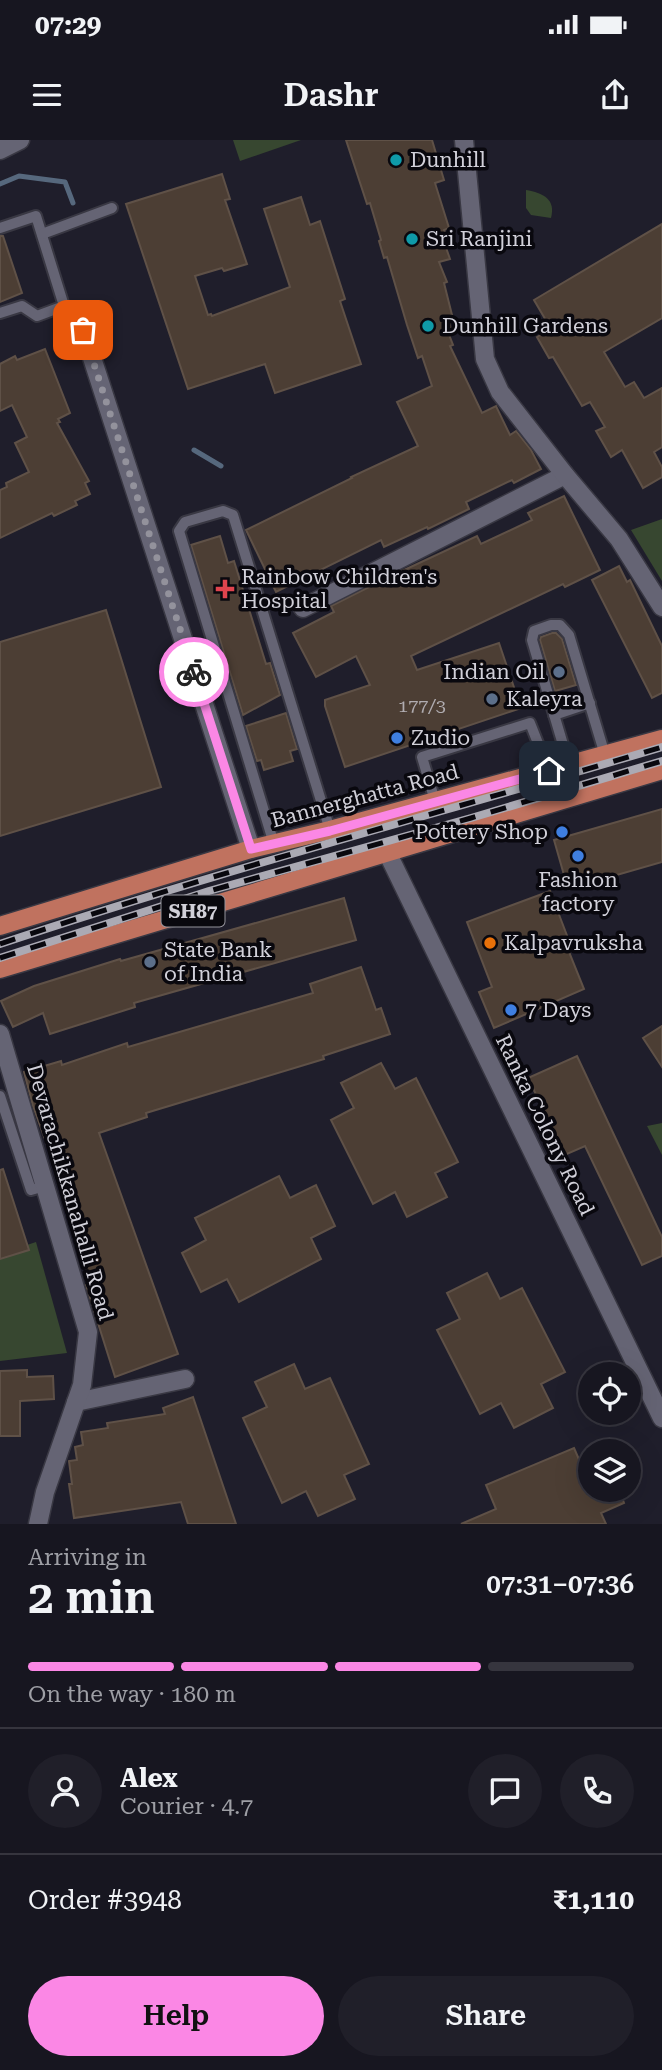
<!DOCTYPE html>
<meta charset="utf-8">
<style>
:root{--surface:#171620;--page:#201f29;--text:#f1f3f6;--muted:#9e9fa5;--line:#36353e;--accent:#fb87e5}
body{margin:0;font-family:"Roboto Serif",serif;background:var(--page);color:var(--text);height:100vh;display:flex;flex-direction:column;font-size:26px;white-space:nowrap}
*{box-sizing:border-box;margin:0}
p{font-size:23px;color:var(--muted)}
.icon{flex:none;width:38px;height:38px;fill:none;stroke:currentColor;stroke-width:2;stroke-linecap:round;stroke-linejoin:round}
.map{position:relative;height:1384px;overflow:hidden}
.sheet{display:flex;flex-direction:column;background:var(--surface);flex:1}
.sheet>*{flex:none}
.controls{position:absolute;left:578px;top:1222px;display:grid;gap:14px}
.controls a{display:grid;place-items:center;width:63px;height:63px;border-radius:50%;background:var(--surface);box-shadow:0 7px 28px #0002,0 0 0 2px var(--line);font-size:35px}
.pin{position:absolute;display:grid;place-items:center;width:60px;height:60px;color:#fff;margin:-30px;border-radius:14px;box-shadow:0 4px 10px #0006}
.courier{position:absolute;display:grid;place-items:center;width:70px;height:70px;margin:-35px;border:5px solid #fb87e5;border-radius:50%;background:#fff;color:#222;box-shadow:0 2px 9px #0007}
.headline em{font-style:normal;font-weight:600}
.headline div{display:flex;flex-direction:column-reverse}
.headline{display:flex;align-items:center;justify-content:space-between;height:119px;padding:0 28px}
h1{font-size:46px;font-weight:600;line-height:52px}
.bar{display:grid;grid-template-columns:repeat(4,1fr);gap:10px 7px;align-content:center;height:84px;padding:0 28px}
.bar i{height:9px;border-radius:5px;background:var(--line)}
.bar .on{background:var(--accent)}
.bar p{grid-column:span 4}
.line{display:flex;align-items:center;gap:18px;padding:0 28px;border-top:2px solid var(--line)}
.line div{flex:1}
.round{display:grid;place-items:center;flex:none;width:74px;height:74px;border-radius:37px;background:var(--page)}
.primary-button{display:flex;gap:14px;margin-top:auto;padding:14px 28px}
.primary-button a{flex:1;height:80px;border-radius:42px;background:var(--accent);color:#111;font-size:28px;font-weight:600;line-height:80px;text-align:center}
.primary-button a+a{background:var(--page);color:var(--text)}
.status{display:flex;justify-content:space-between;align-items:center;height:49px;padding:0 35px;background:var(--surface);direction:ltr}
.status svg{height:19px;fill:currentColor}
header{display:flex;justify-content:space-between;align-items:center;height:91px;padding:0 28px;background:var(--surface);font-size:32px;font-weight:600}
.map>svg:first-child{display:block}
.green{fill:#374730}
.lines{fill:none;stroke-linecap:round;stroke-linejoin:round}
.stream{stroke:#56687d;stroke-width:5}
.building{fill:#4c3e34;stroke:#5f5147;stroke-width:2}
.lane-casing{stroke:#393843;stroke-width:14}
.street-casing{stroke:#393843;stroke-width:21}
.secondary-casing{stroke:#393843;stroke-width:21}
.primary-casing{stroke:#393843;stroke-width:21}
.lane{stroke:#656474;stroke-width:10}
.street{stroke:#656474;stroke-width:18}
.secondary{stroke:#656474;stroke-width:18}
.primary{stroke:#c0725f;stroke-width:18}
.rail-casing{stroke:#abaab4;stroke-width:8}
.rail{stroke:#09080e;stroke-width:5;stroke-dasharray:16;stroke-linecap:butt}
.done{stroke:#93929c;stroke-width:7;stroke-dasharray:0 12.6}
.route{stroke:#fb87e5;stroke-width:9}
.culture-dot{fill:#0f9aa8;stroke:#09080e;stroke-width:2.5}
.health-dot{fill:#e0444e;stroke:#09080e;stroke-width:2.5}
.service-dot{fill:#5c6f8a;stroke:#09080e;stroke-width:2.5}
.shop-dot{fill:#3f7fe0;stroke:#09080e;stroke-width:2.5}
.food-dot{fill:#e8710a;stroke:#09080e;stroke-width:2.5}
.labels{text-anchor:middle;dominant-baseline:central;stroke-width:7;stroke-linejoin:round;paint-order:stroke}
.number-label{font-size:18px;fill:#b0acb0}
.shield{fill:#09080e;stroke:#95949c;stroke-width:2}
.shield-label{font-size:19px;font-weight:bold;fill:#d1d0d9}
.poi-label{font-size:21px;fill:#d1d0d9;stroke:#09080e;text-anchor:start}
.street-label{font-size:21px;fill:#d1d0d9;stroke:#09080e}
</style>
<div class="status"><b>07:29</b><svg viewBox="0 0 49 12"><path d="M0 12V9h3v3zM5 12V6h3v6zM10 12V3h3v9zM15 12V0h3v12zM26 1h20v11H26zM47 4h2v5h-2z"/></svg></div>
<header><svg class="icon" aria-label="menu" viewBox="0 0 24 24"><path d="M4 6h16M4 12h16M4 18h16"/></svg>Dashr<svg class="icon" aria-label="share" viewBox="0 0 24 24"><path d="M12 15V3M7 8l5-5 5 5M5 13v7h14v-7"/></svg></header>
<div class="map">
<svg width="662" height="1384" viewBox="0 0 662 1384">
<rect width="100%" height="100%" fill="#1f1e2b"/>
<g class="green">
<path d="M 233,0 L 301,0 L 240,21 Z"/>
<path d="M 526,50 C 543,53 556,59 551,78 L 531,75 L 526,68 Z"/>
<path d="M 662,379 L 662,441 L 631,390 Z"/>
<path d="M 662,983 L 662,1015 L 647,986 Z"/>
<path d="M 36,1102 L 67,1213 L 0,1221 L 0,1114 Z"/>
</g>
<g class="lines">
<g class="stream">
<path d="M 0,44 L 19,36 L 65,42 L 73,63"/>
<path d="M 194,310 L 221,326"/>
</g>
</g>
<g class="building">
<path d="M 346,0 L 432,0 L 444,40 L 435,43 L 449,88 L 444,90 L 447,98 L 443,99 L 450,119 L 439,122 L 447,142 L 444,143 L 452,175 L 447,177 L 452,191 L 448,192 L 453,205 L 450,206 L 482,273 L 496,266 L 510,295 L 516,291 L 531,310 L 541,329 L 514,343 L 512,340 L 466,362 L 469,369 L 428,389 L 427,387 L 384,407 L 381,400 L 276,452 L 246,390 L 352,338 L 351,337 L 418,306 L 397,262 L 432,246 L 422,216 L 418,218 L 407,185 L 387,117 L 384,118 L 379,101 L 381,100 L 370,63 L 367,64 Z"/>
<path d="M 222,34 L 230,59 L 225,60 L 247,124 L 224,131 L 222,128 L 195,136 L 208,175 L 211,174 L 212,176 L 290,147 L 264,69 L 301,57 L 310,85 L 320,81 L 345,159 L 340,161 L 361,224 L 275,253 L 265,224 L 188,249 L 126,64 Z"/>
<path d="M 662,84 L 662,178 L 604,212 L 625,247 L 634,242 L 644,258 L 662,248 L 662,307 L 654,312 L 662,327 L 662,337 L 643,348 L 622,310 L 611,317 L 596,291 L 605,287 L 590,262 L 582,266 L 553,217 L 549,218 L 537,197 L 551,189 L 534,160 Z"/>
<path d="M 0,96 L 3,96 L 22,153 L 0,162 Z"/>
<path d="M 45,209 L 70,273 L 58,279 L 60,282 L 57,283 L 89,341 L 85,343 L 90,354 L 75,361 L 77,365 L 54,376 L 52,373 L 0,398 L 0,350 L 7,347 L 6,343 L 29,332 L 15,303 L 27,297 L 12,265 L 0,271 L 0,224 L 15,216 L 17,220 Z"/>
<path d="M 564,356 L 600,430 L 565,447 L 563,444 L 411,516 L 417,530 L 499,503 L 521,568 L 345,627 L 325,566 L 325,560 L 370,545 L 356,516 L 316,537 L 293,493 L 334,472 L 331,466 L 387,438 L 477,396 L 481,404 L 532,380 L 528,373 Z"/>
<path d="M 220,396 L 228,423 L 234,421 L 266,524 L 270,523 L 280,555 L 243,575 L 191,405 Z"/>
<path d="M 619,426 L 627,442 L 630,440 L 662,506 L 662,553 L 652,558 L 592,440 Z"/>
<path d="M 106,470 L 161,647 L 0,696 L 0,502 Z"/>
<path d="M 552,493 L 556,493 L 562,499 L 576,545 L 555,551 L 540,500 L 541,497 Z"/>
<path d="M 286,573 L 297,609 L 290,611 L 293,621 L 264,630 L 261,620 L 257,621 L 246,586 Z"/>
<path d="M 662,669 L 662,722 L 568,749 L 554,700 Z"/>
<path d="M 550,751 L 571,806 L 567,807 L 584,849 L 494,888 L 479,852 L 492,847 L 467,782 Z"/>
<path d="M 344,758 L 356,800 L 134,863 L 135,867 L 50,894 L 43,873 L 13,887 L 1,861 L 34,846 L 120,819 L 121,821 Z"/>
<path d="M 361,827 L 376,870 L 381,868 L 390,894 L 323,916 L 324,919 L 146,973 L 147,977 L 99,993 L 178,1214 L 115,1237 L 86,1145 L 91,1143 L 70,1084 L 75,1082 L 33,966 L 24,932 L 61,921 L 62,925 L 127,903 L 128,907 L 313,853 L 310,844 Z"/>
<path d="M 662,886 L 662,927 L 643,898 Z"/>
<path d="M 577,916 L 662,1097 L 662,1116 L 642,1125 L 585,1006 L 560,1017 L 540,972 L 544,971 L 528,938 Z"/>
<path d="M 381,923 L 395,949 L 416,938 L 458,1022 L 435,1033 L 447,1057 L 407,1077 L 395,1052 L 373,1064 L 331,980 L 354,968 L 341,943 Z"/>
<path d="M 3,1029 L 29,1110 L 0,1119 L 0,1030 Z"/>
<path d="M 279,1036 L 290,1058 L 316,1045 L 335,1086 L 311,1098 L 321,1119 L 239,1162 L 227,1139 L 201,1152 L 182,1113 L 206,1100 L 195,1078 Z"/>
<path d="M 487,1133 L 500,1159 L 522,1148 L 565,1232 L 541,1244 L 553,1268 L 514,1288 L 501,1263 L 480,1274 L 437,1190 L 460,1179 L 447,1153 Z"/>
<path d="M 294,1224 L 305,1249 L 330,1238 L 369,1324 L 344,1335 L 355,1359 L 318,1376 L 306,1351 L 282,1363 L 243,1278 L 267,1267 L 255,1242 Z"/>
<path d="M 27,1230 L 27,1237 L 53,1236 L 54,1259 L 20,1261 L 20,1296 L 0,1296 L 0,1231 Z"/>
<path d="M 193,1257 L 236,1384 L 188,1384 L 181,1362 L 74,1378 L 69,1344 L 72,1344 L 69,1321 L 77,1320 L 75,1307 L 83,1305 L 81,1292 L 108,1288 L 107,1283 L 165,1274 L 163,1268 Z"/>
<path d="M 574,1308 L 584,1331 L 590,1329 L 590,1349 L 619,1349 L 624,1363 L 601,1373 L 606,1384 L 461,1384 L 496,1369 L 486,1345 Z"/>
</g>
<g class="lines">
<defs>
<g id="lane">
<path d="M 0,88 L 36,76 L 64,166 L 37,176 L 22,166 L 0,173"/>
<path d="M 42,94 L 112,68"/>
<path d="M 554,575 L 590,563"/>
<path d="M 569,625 L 532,500 L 534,491 L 551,485 L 560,485 L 569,495 L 605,615"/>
<path d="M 435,661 L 422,617 L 530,583 L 549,631"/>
<path d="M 274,704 L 179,391 L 185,382 L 223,371 L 233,375 L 330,690"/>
<path d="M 0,956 L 31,1050 L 45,1046"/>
</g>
<g id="street">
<path d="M 0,10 L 20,0"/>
<path d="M 83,190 L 251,709"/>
<path d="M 303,468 L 565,335"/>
<path d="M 76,1262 L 185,1239"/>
</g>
<g id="secondary">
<path d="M 464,0 L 485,219 L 500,252 L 565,335 L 619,399 L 662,467"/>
<path d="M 387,712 L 662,1278"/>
<path d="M 0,894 L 88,1192 L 82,1245 L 45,1352 L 38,1384"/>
</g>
<g id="primary">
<path d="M 0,786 L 251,709 L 330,690 L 662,599"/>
<path d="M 0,829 L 662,630"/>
</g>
</defs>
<use href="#lane" class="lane-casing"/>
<use href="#street" class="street-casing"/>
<use href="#secondary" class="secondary-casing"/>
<use href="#primary" class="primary-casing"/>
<use href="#lane" class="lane"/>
<use href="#street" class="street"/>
<use href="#secondary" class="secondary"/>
<use href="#primary" class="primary"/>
<defs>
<g id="rail">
<path d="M 0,804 C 218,731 441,673 662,607"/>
<path d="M 0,818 L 209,751 L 471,678 L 662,621"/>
</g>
</defs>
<use href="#rail" class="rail-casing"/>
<use href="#rail" class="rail"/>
</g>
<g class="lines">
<path class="done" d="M 83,190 L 194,532"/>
<path class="route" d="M 194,532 L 251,709 L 330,691 L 549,631"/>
</g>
<g class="culture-dot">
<circle cx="396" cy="20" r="7"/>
<circle cx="412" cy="99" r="7"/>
<circle cx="428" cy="186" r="7"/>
</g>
<path class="health-dot" d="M221.5 438.5h7v7h7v7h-7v7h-7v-7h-7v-7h7z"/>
<g class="service-dot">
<circle cx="559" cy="532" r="7"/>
<circle cx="492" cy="559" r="7"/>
<circle cx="150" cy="822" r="7"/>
</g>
<g class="shop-dot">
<circle cx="397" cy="598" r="7"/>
<circle cx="562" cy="692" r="7"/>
<circle cx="578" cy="716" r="7"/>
<circle cx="511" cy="870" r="7"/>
</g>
<circle class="food-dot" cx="490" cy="803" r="7"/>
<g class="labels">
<g class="number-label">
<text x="422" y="565">177/3</text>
</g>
<rect class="shield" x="161.5" y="755.5" width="63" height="31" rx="5"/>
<g class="shield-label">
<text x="193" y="771">SH87</text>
</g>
<g class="poi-label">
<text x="410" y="20">Dunhill</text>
<text x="426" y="99">Sri Ranjini</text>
<text x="442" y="186">Dunhill Gardens</text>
<text x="241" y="437">Rainbow Children's<tspan x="241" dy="24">Hospital</tspan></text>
<text x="545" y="532" text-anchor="end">Indian Oil</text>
<text x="506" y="559">Kaleyra</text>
<text x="411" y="598">Zudio</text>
<text x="548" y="692" text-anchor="end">Pottery Shop</text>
<text x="578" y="740" text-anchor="middle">Fashion<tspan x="578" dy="24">factory</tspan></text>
<text x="504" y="803">Kalpavruksha</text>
<text x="164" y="810">State Bank<tspan x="164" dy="24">of India</tspan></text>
<text x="525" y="870">7 Days</text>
</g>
<g class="street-label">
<text transform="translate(365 656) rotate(-15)">Bannerghatta Road</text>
<text transform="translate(545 985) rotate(64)">Ranka Colony Road</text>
<text transform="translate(70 1052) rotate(74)">Devarachikkanahalli Road</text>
</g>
</g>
</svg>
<div class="controls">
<a><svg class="icon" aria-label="locate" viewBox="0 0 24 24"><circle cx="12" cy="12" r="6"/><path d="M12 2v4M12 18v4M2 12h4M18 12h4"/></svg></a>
<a><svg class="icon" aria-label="layers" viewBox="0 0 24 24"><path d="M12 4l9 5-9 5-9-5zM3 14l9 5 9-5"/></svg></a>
</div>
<div class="pin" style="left:83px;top:190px;background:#ea580c"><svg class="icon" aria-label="bag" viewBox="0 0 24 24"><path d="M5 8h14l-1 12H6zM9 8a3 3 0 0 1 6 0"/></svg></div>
<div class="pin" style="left:549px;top:631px;background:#1f2937"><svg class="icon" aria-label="home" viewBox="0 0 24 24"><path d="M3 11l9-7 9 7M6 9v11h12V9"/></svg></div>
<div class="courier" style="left:194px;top:532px"><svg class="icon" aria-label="bike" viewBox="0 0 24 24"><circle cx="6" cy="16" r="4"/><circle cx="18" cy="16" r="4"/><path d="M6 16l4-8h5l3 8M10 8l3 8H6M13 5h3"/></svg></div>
</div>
<section class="sheet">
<div class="headline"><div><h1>2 min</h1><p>Arriving in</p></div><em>07:31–07:36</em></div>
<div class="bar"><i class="on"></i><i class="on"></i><i class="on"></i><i></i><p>On the way · 180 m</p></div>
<div class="line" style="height:126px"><a class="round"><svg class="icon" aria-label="person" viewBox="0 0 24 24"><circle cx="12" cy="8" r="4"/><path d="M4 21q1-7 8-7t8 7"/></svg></a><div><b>Alex</b><p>Courier · 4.7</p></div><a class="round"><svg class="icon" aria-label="chat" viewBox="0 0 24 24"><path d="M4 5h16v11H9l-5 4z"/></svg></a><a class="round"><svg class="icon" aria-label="phone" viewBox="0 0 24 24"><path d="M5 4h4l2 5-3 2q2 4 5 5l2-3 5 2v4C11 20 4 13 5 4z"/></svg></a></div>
<div class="line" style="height:91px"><div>Order #3948</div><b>₹1,110</b></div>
<div class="primary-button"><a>Help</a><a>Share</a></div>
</section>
